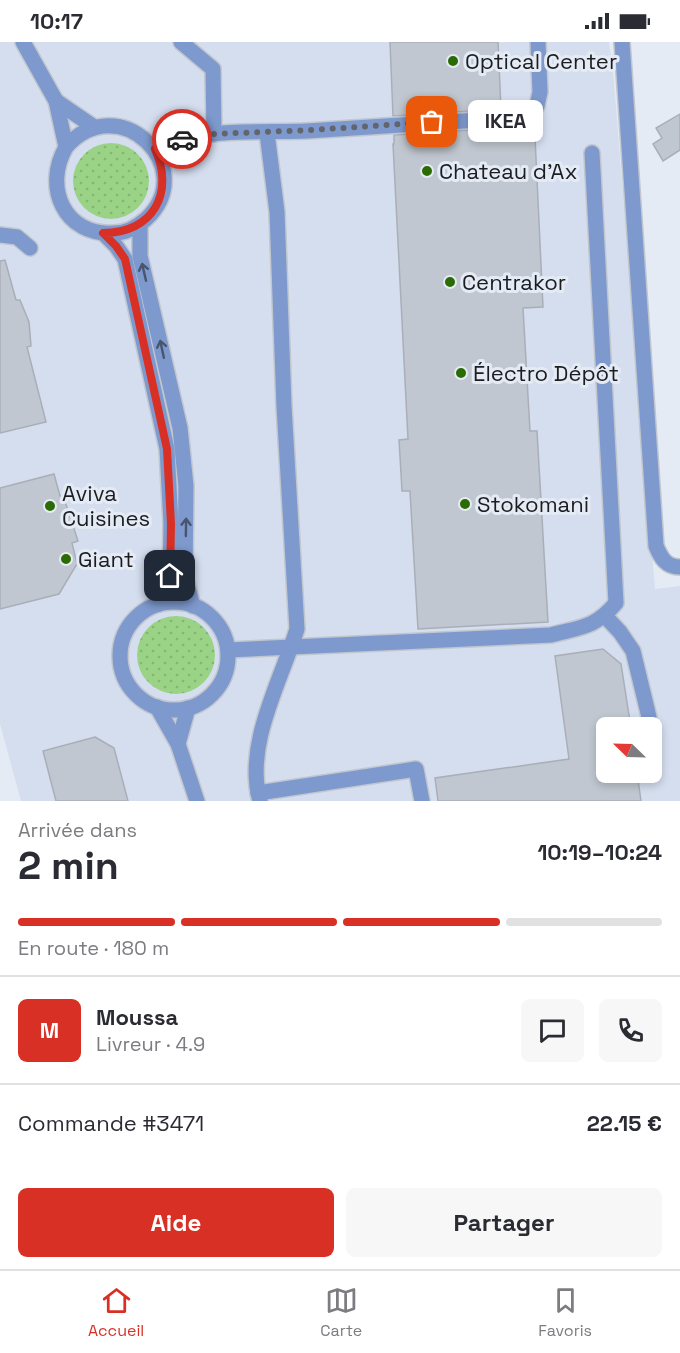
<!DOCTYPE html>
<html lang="fr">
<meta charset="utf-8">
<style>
:root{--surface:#fff;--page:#f7f7f7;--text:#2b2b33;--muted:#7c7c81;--line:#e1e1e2;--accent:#d93025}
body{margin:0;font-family:"Space Grotesk",sans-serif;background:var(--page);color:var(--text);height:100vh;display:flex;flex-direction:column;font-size:22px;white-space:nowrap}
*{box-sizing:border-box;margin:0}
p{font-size:20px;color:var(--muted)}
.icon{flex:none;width:33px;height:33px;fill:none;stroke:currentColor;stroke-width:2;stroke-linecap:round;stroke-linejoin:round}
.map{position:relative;height:759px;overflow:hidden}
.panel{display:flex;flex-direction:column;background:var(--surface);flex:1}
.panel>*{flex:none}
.needle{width:39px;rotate:293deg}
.buttons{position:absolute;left:596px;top:675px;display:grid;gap:12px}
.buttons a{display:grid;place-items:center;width:66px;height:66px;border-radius:9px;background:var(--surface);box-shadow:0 3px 9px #0003;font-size:30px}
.pin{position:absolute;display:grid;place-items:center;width:51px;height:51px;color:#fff;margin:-26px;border-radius:12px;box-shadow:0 3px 9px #0006}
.courier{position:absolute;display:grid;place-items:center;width:60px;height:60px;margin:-30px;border:4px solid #d93025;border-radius:50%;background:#fff;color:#222;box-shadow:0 2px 8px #0007}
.bubble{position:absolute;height:42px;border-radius:9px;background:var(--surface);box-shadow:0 3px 9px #0003;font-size:20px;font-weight:800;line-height:42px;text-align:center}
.head em{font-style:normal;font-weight:800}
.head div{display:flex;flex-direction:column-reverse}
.head{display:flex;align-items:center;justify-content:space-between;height:102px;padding:0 18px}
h1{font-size:39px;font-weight:800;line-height:45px}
.bar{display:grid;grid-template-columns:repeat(4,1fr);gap:9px 6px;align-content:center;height:72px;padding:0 18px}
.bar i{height:8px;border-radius:4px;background:var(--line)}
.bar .current{background:var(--accent)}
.bar p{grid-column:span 4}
.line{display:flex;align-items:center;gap:15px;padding:0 18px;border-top:2px solid var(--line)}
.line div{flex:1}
.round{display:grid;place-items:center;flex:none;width:63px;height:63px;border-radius:9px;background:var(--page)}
.button{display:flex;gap:12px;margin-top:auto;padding:12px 18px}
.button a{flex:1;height:69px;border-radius:9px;background:var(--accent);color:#fff;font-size:24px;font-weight:800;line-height:69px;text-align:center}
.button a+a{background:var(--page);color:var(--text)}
.status{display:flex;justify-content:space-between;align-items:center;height:42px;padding:0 30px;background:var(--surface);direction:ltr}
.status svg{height:16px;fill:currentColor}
.tabs{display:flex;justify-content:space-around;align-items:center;height:84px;border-top:2px solid var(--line);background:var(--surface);font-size:16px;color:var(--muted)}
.tabs a{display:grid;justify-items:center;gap:3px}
.tabs .current{color:var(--accent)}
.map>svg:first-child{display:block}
.built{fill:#d5deef;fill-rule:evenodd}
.green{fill:url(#green-dots)}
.building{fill:#c1c7d0;stroke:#a9aeb8;stroke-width:1.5}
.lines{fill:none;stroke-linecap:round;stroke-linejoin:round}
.minor-casing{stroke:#c1c6cf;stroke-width:18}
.minor{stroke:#7e99cd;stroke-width:15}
.oneway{stroke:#48556e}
.done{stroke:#62656b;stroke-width:6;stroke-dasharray:0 10.8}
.route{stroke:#d93025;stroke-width:8}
.poi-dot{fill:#2a6c03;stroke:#e5ebf5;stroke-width:2}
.labels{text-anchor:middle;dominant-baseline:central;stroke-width:6;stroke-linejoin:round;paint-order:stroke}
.poi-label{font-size:22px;fill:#1b1d21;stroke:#e5ebf5;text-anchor:start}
</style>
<div class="status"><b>10:17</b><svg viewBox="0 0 49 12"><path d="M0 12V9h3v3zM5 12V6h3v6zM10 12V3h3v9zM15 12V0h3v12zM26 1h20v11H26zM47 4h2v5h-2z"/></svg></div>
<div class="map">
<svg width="680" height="759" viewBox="0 0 680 759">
<defs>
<pattern id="green-dots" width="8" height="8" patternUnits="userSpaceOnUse" patternTransform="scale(1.5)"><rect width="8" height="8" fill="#9ad386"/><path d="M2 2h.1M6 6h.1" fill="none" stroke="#84b573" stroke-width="1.8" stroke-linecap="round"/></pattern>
</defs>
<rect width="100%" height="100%" fill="#e5ebf5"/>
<path class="built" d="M 0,0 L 609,0 L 613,28 L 655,547 L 680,544 L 680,759 L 21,759 L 0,682 ZM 606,686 L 651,686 L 651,730 L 606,730 Z"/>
<g class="green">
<circle cx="111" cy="139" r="38"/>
<circle cx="176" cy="613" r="39"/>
</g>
<g class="building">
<path d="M 390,0 L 498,0 L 501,67 L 393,74 Z"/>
<path d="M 680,72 L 680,108 L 663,119 L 653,102 L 662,96 L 656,86 Z"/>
<path d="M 502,86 L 503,96 L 535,95 L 543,265 L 523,266 L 530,389 L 537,389 L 548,580 L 418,587 L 410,449 L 402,449 L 401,431 L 399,398 L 408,397 L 393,102 L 394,102 L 394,93 Z"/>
<path d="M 5,218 L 16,258 L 20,258 L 29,280 L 31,304 L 27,305 L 46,380 L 0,391 L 0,219 Z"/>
<path d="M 54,432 L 60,454 L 63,453 L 78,499 L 72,501 L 77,522 L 59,552 L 0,567 L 0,446 Z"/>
<path d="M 603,607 L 621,622 L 631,686 L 606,686 L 606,730 L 637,730 L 641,759 L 438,759 L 435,736 L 569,717 L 555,614 Z"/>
<path d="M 95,695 L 114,706 L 128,759 L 56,759 L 43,709 Z"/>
</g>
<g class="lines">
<defs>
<g id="minor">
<path d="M 23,0 L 56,59 L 66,105 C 43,145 64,194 114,191 C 126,191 137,185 146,177 C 201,126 119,45 66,105"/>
<path d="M 181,0 L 213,27 L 214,92"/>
<path d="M 622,0 L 656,504 C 661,516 666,525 680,525"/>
<path d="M 56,59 L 94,85"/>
<path d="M 155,107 C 194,85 262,91 307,89 C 380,85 453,79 526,75 L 537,64 L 540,50 L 538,0"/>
<path d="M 140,183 L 140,214 L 180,386 L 186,444 L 185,535 L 193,564"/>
<path d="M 103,191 L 116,204 L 125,217 L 167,407 L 171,482 L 170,534 L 159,562"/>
<path d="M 0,193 L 17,195 L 30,206"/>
<circle cx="174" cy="614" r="54"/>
<path d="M 605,574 L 620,590 L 633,609 L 649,675"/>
<path d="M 228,608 L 551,593 C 581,585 595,586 616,561 L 592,111"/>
<path d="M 157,665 L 178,702 L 197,759"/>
<path d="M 178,702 L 188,666"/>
<path d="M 258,751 L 416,727 L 422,759"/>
<path d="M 260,759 C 244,703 281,639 297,587 L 284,364 L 277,170 L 267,91"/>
</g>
</defs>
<use href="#minor" class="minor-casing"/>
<use href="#minor" class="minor"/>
</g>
<defs><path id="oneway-shaft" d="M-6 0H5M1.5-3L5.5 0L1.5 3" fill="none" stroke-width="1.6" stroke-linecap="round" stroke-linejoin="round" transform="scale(1.5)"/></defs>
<g class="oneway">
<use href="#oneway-shaft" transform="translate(144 230) rotate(-103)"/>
<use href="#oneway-shaft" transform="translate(162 307) rotate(-102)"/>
<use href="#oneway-shaft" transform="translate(186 485) rotate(-89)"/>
</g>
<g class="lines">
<path class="done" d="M 182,97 L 214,92 L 312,88 L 432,80"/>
<path class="route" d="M 170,534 L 171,482 L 167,407 L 125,217 L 116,204 L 103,191 C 153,191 175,151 155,107 L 182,97"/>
</g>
<g class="poi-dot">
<circle cx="453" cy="19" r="6"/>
<circle cx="427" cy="129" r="6"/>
<circle cx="450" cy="240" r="6"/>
<circle cx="461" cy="331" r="6"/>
<circle cx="465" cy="462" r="6"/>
<circle cx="50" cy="464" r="6"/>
<circle cx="66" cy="517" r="6"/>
</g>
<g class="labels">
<g class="poi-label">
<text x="465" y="19">Optical Center</text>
<text x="439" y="129">Chateau d'Ax</text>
<text x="462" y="240">Centrakor</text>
<text x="473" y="331">Électro Dépôt</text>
<text x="62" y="451">Aviva<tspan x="62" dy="25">Cuisines</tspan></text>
<text x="477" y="462">Stokomani</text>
<text x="78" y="517">Giant</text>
</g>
</g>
</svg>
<div class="buttons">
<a><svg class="needle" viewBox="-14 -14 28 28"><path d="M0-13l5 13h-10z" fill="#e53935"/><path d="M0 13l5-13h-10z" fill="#7c7c81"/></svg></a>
</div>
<div class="pin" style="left:432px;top:80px;background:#ea580c"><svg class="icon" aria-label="bag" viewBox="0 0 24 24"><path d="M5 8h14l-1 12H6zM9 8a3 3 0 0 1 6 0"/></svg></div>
<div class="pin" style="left:170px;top:534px;background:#1f2937"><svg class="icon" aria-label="home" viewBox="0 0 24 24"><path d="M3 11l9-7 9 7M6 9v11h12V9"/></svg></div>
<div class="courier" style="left:182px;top:97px"><svg class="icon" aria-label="car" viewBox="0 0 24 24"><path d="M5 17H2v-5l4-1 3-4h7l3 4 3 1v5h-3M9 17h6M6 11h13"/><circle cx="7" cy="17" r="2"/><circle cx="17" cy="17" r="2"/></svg></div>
<div class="bubble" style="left:468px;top:58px;width:75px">IKEA</div>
</div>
<section class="panel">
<div class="head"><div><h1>2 min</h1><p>Arrivée dans</p></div><em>10:19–10:24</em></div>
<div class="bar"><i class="current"></i><i class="current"></i><i class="current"></i><i></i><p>En route · 180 m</p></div>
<div class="line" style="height:108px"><b class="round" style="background:var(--accent);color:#fff">M</b><div><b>Moussa</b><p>Livreur · 4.9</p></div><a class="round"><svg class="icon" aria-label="chat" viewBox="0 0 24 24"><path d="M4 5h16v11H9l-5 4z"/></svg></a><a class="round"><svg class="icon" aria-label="phone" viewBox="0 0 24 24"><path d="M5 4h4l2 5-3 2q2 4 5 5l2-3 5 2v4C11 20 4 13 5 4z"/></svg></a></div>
<div class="line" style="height:78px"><div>Commande #3471</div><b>22.15 €</b></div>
<div class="button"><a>Aide</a><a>Partager</a></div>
</section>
<nav class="tabs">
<a class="current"><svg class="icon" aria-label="home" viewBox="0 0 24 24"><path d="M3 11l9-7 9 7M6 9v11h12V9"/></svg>Accueil</a>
<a><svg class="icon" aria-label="map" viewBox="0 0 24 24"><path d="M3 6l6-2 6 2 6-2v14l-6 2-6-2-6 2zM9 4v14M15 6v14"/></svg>Carte</a>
<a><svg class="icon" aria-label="saved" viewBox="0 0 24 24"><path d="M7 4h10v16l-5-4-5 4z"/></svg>Favoris</a>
</nav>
